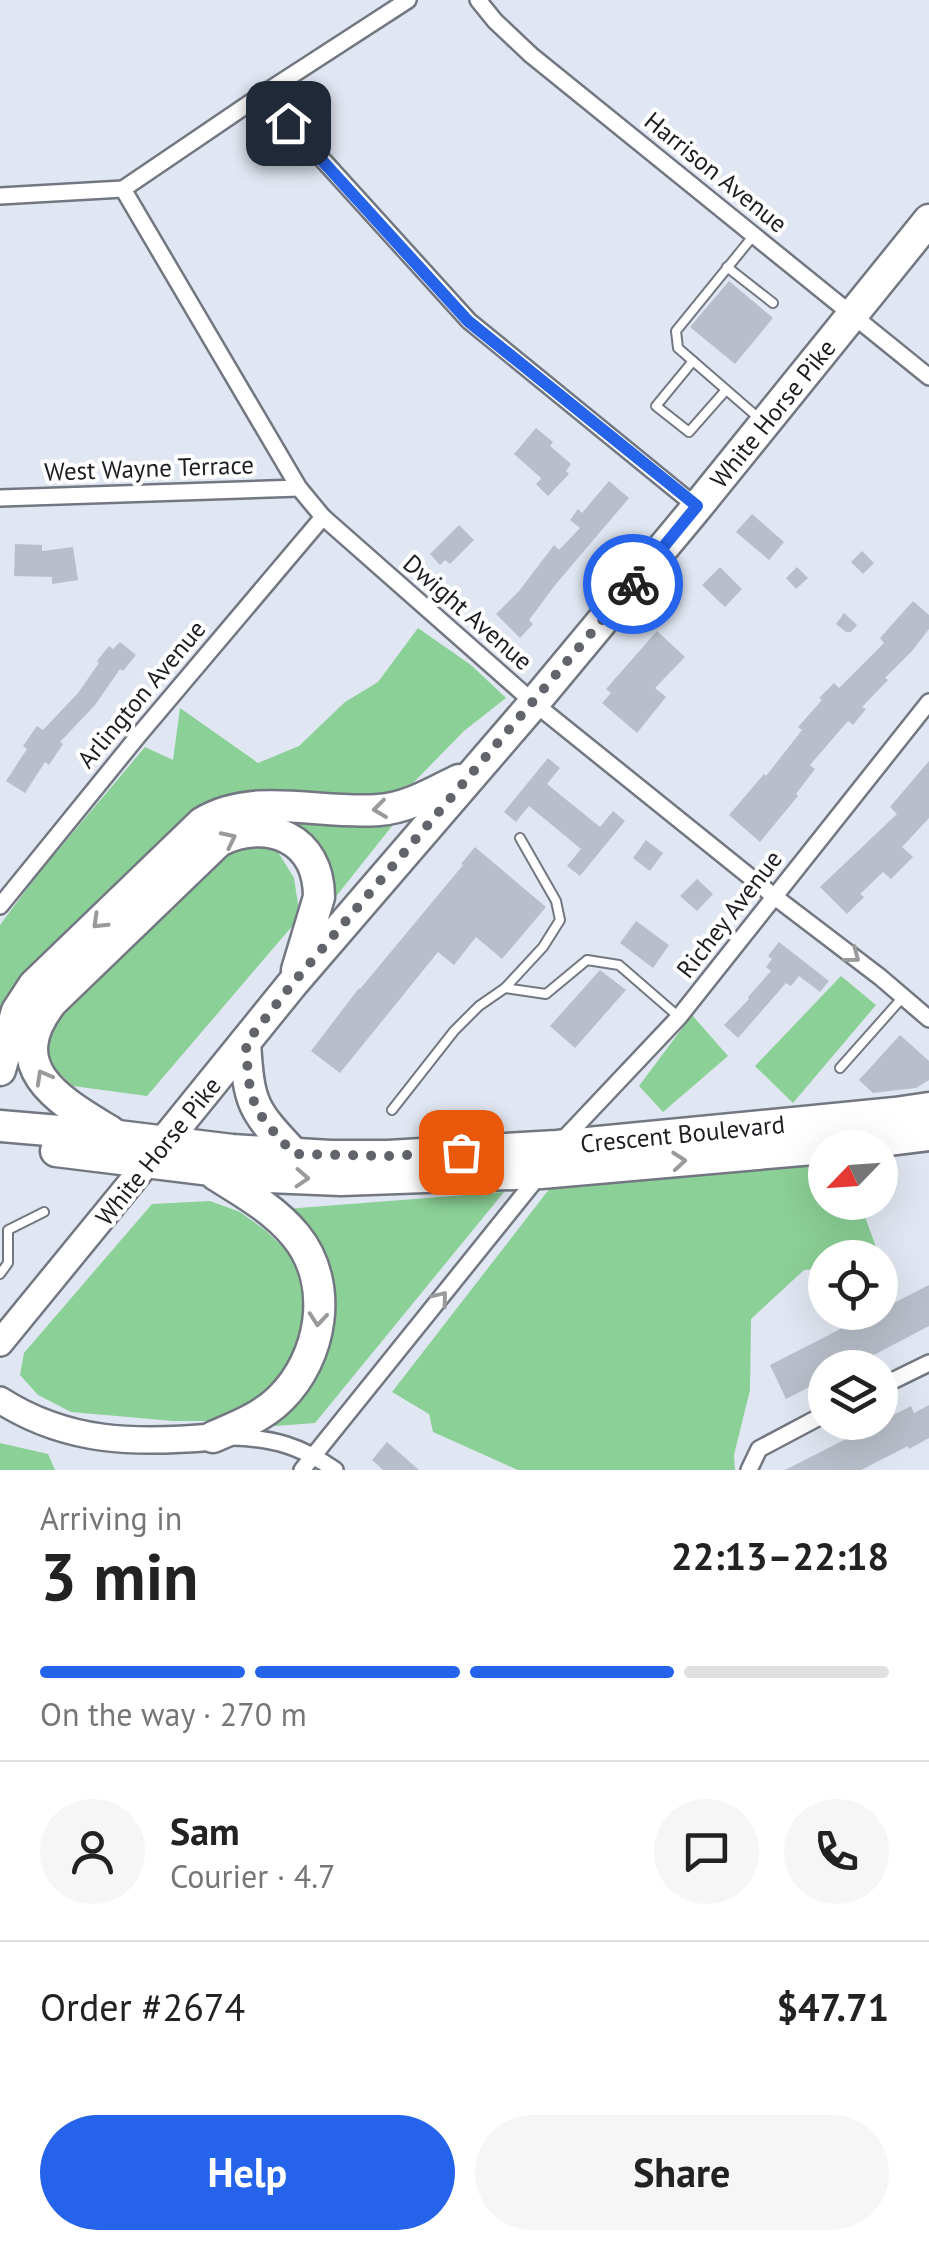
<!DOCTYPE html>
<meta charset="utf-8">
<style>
:root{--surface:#fff;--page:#f6f6f6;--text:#222;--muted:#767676;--line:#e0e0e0;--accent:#2563eb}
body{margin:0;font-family:"PT Sans",sans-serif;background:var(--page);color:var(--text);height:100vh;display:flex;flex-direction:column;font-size:38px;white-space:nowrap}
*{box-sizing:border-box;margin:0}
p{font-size:32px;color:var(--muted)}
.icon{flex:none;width:55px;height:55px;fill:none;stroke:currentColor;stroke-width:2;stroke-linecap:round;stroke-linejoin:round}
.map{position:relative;height:1470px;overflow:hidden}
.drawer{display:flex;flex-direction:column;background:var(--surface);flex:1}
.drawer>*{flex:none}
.needle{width:65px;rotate:245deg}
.tools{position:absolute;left:808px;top:1130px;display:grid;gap:20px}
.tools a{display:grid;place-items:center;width:90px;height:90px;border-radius:50%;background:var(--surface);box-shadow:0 10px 40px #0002;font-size:50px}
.pin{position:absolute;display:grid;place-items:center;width:85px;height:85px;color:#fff;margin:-42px;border-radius:20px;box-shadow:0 5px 15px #0006}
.courier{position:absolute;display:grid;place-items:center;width:100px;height:100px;margin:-50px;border:8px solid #2563eb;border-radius:50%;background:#fff;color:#222;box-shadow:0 2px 12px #0007}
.headline em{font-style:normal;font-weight:600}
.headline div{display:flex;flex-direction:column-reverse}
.headline{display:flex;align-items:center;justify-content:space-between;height:170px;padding:0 40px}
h1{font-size:65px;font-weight:600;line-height:75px}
.bar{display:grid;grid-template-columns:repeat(4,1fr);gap:15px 10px;align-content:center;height:120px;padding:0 40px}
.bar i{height:12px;border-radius:8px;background:var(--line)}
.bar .selected{background:var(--accent)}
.bar p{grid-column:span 4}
.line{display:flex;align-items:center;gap:25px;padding:0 40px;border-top:2px solid var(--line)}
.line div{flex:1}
.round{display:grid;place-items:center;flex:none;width:105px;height:105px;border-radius:52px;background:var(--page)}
.cta{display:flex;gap:20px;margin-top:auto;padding:20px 40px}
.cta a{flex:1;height:115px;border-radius:60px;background:var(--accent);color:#fff;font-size:40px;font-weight:600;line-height:115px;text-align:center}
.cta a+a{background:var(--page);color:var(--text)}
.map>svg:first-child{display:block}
.green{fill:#8bd096}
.building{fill:#b9bfca}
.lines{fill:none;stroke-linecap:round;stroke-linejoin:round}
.lane-casing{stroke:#727781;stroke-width:12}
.street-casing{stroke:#727781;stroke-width:20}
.primary-casing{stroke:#727781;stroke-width:30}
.highway-casing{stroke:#727781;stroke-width:35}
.lane{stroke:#fff;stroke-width:8}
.street{stroke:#fff;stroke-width:15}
.primary{stroke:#fff;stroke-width:25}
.highway{stroke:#fff;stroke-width:30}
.oneway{stroke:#999a9c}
.done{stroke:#61646b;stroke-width:10;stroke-dasharray:0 18}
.route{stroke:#2563eb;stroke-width:12}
.labels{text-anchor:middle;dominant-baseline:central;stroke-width:8;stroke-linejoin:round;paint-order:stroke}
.street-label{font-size:25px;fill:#1c1e22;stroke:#fff}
</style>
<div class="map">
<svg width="929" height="1470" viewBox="0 0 929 1470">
<rect width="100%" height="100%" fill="#e1e7f2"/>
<g class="green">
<path d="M 418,628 L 471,665 L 506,698 L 464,731 L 413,783 L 372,800 L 223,803 L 175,828 L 107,899 L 5,998 L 0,1013 L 0,925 L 38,874 L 145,747 L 173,760 L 180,708 L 258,763 L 299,746 L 345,702 L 378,682 Z"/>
<path d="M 282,818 L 396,821 L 330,904 Z"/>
<path d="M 273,844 L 294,878 L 300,917 L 147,1096 L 73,1086 L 47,1062 L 52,1026 L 232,850 Z"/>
<path d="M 841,976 L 876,1005 L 793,1103 L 755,1066 Z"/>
<path d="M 692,1015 L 728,1056 L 663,1112 L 639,1086 Z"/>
<path d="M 825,1162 L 825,1202 L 860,1203 L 880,1258 L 825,1258 L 825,1268 L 804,1270 L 751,1319 L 750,1390 L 734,1455 L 735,1470 L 518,1470 L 433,1432 L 429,1414 L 392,1392 L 550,1188 Z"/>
<path d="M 504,1192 L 315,1423 L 262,1427 L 323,1355 L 286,1209 Z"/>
<path d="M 210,1201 L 240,1212 L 265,1230 L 286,1250 L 302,1276 L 308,1336 L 290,1368 L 267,1393 L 242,1410 L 211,1421 L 173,1421 L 71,1412 L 38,1395 L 20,1375 L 24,1353 L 152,1204 Z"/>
<path d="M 0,1443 L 48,1454 L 55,1470 L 0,1470 Z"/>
</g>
<g class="building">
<path d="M 729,281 L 773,318 L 735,364 L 690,327 Z"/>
<path d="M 536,428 L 553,442 L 550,446 L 571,464 L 566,471 L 569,474 L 548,496 L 536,484 L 541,479 L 540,477 L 514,454 Z"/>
<path d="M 609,481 L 629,498 L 556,584 L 529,620 L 533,624 L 520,638 L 496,614 L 519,591 L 554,545 L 559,550 L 580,528 L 570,520 L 578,509 L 582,513 Z"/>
<path d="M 752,514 L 784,542 L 769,560 L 736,532 Z"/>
<path d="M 459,525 L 474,540 L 450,564 L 445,560 L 440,565 L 430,554 Z"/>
<path d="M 15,544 L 42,545 L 42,551 L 73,547 L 78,580 L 52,584 L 52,577 L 14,576 Z"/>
<path d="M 862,551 L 874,563 L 863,574 L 851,562 Z"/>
<path d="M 720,567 L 742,589 L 725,607 L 702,585 Z"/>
<path d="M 797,567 L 808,578 L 796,589 L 786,578 Z"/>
<path d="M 913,601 L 929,615 L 929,629 L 912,651 L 885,678 L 888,680 L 862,707 L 866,709 L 853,725 L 848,721 L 810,765 L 815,769 L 796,794 L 798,796 L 760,842 L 729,815 L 764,774 L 766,776 L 802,730 L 798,727 L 822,700 L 819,698 L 834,683 L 839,688 L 884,643 L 880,638 Z"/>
<path d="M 844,613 L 857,625 L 851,632 L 846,632 L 836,624 Z"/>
<path d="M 657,631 L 685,657 L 655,688 L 666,697 L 637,733 L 602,703 L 611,693 L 606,689 Z"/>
<path d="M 120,642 L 136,655 L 123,671 L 120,669 L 95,705 L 60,742 L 63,744 L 49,765 L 45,762 L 25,793 L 6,781 L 27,749 L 23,746 L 37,726 L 43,730 L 78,693 L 99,663 L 97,661 L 109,646 L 113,649 Z"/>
<path d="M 548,758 L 560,768 L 547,784 L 600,827 L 613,811 L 625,821 L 580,876 L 567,866 L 581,849 L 529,806 L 516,822 L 504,812 Z"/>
<path d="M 929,761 L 929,818 L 902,847 L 913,857 L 891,879 L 883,872 L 860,894 L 864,897 L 847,914 L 820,887 L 897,814 L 890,807 Z"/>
<path d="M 646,840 L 663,853 L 650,871 L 633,858 Z"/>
<path d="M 475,847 L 546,907 L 502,959 L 476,937 L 454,965 L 438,952 L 340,1073 L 311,1051 L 359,988 L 360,989 L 463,865 L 461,864 Z"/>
<path d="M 697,879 L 713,894 L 697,911 L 680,896 Z"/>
<path d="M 636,921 L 669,945 L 653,968 L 620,943 Z"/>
<path d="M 779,942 L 829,981 L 820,992 L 799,976 L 791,986 L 786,983 L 738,1038 L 724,1025 L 749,999 L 748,997 L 771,971 L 766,967 L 772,959 L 768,956 Z"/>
<path d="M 600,970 L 626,990 L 575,1048 L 550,1026 Z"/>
<path d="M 900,1035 L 929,1061 L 929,1080 L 916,1088 L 873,1093 L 859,1080 Z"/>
<path d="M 929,1285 L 929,1326 L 849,1368 L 825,1368 L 825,1379 L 786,1399 L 770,1365 L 858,1320 L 880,1312 L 880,1310 Z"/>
<path d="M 929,1405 L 929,1438 L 909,1449 L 908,1446 L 861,1470 L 785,1470 L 911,1406 L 914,1413 Z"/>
<path d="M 387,1442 L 419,1470 L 383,1470 L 372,1460 Z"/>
</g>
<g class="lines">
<defs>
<g id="lane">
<path d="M 754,235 L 676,331 L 678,348 L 761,420"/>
<path d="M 727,267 L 773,303"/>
<path d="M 693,361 L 656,406 L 689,432 L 726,390"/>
<path d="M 505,988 L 543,947 L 560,920 L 556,901 L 520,838"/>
<path d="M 840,1068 L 903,997"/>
<path d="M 392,1110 L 454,1031 L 479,1006 L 505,988 L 546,994 L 587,960 L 619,965 L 679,1017"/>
<path d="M 0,1274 L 8,1263 L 8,1230 L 44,1212"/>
</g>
<g id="street">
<path d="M 478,0 L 495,21 L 531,55 L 929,377"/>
<path d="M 263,94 L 469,321 L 697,507"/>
<path d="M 123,189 L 299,488 L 323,517 L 534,703 L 775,897 L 880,977 L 929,1019"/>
<path d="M 0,196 L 123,189 L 263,94 L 408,0"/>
<path d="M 0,498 L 299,488"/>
<path d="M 0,906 L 138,736 L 323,517"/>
<path d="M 560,1143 L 679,1017 L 929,702"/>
<path d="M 880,1387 L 929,1363"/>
<path d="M 232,1437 C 273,1438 301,1446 335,1470"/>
<path d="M 302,1470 L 541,1173"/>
<path d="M 749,1470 L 759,1449 L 825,1414"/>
</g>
<g id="primary">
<path d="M 0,1343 L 148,1162"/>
<path d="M 0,1400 C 67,1443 136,1444 213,1437"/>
</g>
<g id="highway">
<path d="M 245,1043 C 249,1105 252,1109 294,1154"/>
<path d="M 0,1070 L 17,1011 L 34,985 L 202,823 C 254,791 321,815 379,810 C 408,808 434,792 459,780"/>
<path id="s1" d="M 0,1126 L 118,1136 L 232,1150 L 330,1156 L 388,1156 L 557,1146 L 895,1113 L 929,1108"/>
<path d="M 111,1132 C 60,1101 0,1068 52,1002 L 219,841 C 268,817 319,838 319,897 L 297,970"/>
<path d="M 825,1148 L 929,1135"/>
<path d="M 56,1151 L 268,1177 L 341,1180 L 541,1173 L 825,1148"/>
<path id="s2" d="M 148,1162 L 293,983 L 534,703 L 697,507 L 929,220"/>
<path d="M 213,1437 C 236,1427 262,1417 280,1399 C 322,1358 335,1284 296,1236 C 275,1210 245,1193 216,1175"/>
</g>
</defs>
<use href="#lane" class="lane-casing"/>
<use href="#street" class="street-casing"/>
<use href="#primary" class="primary-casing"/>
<use href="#highway" class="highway-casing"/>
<use href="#lane" class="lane"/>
<use href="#street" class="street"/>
<use href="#primary" class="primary"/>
<use href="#highway" class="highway"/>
</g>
<defs><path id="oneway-chevron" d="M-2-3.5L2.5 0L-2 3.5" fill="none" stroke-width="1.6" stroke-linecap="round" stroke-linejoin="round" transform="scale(2.5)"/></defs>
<g class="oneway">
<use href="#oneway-chevron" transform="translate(380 809) rotate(173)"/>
<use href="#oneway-chevron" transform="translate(229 839) rotate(-26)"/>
<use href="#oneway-chevron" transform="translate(99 922) rotate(136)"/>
<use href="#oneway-chevron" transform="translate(853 956) rotate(37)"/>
<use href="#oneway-chevron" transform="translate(43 1077) rotate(-119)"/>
<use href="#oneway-chevron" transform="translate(679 1161) rotate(-5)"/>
<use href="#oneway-chevron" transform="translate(302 1178) rotate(3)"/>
<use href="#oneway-chevron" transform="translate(441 1298) rotate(-51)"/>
<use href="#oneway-chevron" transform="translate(318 1319) rotate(95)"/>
</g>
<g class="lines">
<path class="done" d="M 461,1152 L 388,1156 L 294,1154 C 252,1109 249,1105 246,1043 L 293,983 L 633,584"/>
<path class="route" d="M 288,123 L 468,321 L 697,506 L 633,584"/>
</g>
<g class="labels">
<g class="street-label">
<text transform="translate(716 172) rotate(39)">Harrison Avenue</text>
<text stroke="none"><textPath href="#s2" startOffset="975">White Horse Pike</textPath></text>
<text transform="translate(149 468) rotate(-2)">West Wayne Terrace</text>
<text transform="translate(468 612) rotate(41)">Dwight Avenue</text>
<text transform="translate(141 694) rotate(-50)">Arlington Avenue</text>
<text transform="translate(729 914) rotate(-52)">Richey Avenue</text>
<text stroke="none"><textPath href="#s1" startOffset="685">Crescent Boulevard</textPath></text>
<text transform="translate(158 1151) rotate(-51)">White Horse Pike</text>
</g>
</g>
</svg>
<div class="tools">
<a><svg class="needle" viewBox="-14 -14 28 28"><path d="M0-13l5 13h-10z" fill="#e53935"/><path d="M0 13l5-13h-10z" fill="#767676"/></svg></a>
<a><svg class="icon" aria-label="locate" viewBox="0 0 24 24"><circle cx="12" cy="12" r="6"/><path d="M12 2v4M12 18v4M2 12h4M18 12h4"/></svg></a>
<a><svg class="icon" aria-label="layers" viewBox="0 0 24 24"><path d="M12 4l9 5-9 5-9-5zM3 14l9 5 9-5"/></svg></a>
</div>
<div class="pin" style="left:461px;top:1152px;background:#ea580c"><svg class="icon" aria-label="bag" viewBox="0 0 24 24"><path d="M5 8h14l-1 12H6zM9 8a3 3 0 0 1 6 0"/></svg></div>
<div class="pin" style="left:288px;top:123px;background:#1f2937"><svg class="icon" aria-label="home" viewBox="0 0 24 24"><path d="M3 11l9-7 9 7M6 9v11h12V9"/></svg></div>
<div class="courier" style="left:633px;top:584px"><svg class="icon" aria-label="bike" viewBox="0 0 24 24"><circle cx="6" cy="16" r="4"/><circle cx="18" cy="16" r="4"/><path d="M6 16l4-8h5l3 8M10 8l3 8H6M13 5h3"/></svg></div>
</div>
<section class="drawer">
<div class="headline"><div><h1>3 min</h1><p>Arriving in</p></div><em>22:13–22:18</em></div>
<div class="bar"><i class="selected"></i><i class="selected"></i><i class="selected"></i><i></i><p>On the way · 270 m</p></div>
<div class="line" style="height:180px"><a class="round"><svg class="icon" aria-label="person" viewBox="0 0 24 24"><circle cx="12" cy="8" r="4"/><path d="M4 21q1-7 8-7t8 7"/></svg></a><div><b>Sam</b><p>Courier · 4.7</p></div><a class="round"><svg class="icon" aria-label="chat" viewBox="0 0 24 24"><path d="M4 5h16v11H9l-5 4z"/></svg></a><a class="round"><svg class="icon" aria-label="phone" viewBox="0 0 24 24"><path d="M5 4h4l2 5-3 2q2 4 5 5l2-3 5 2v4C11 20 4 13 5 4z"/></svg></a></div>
<div class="line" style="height:130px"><div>Order #2674</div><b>$47.71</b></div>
<div class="cta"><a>Help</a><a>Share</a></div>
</section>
